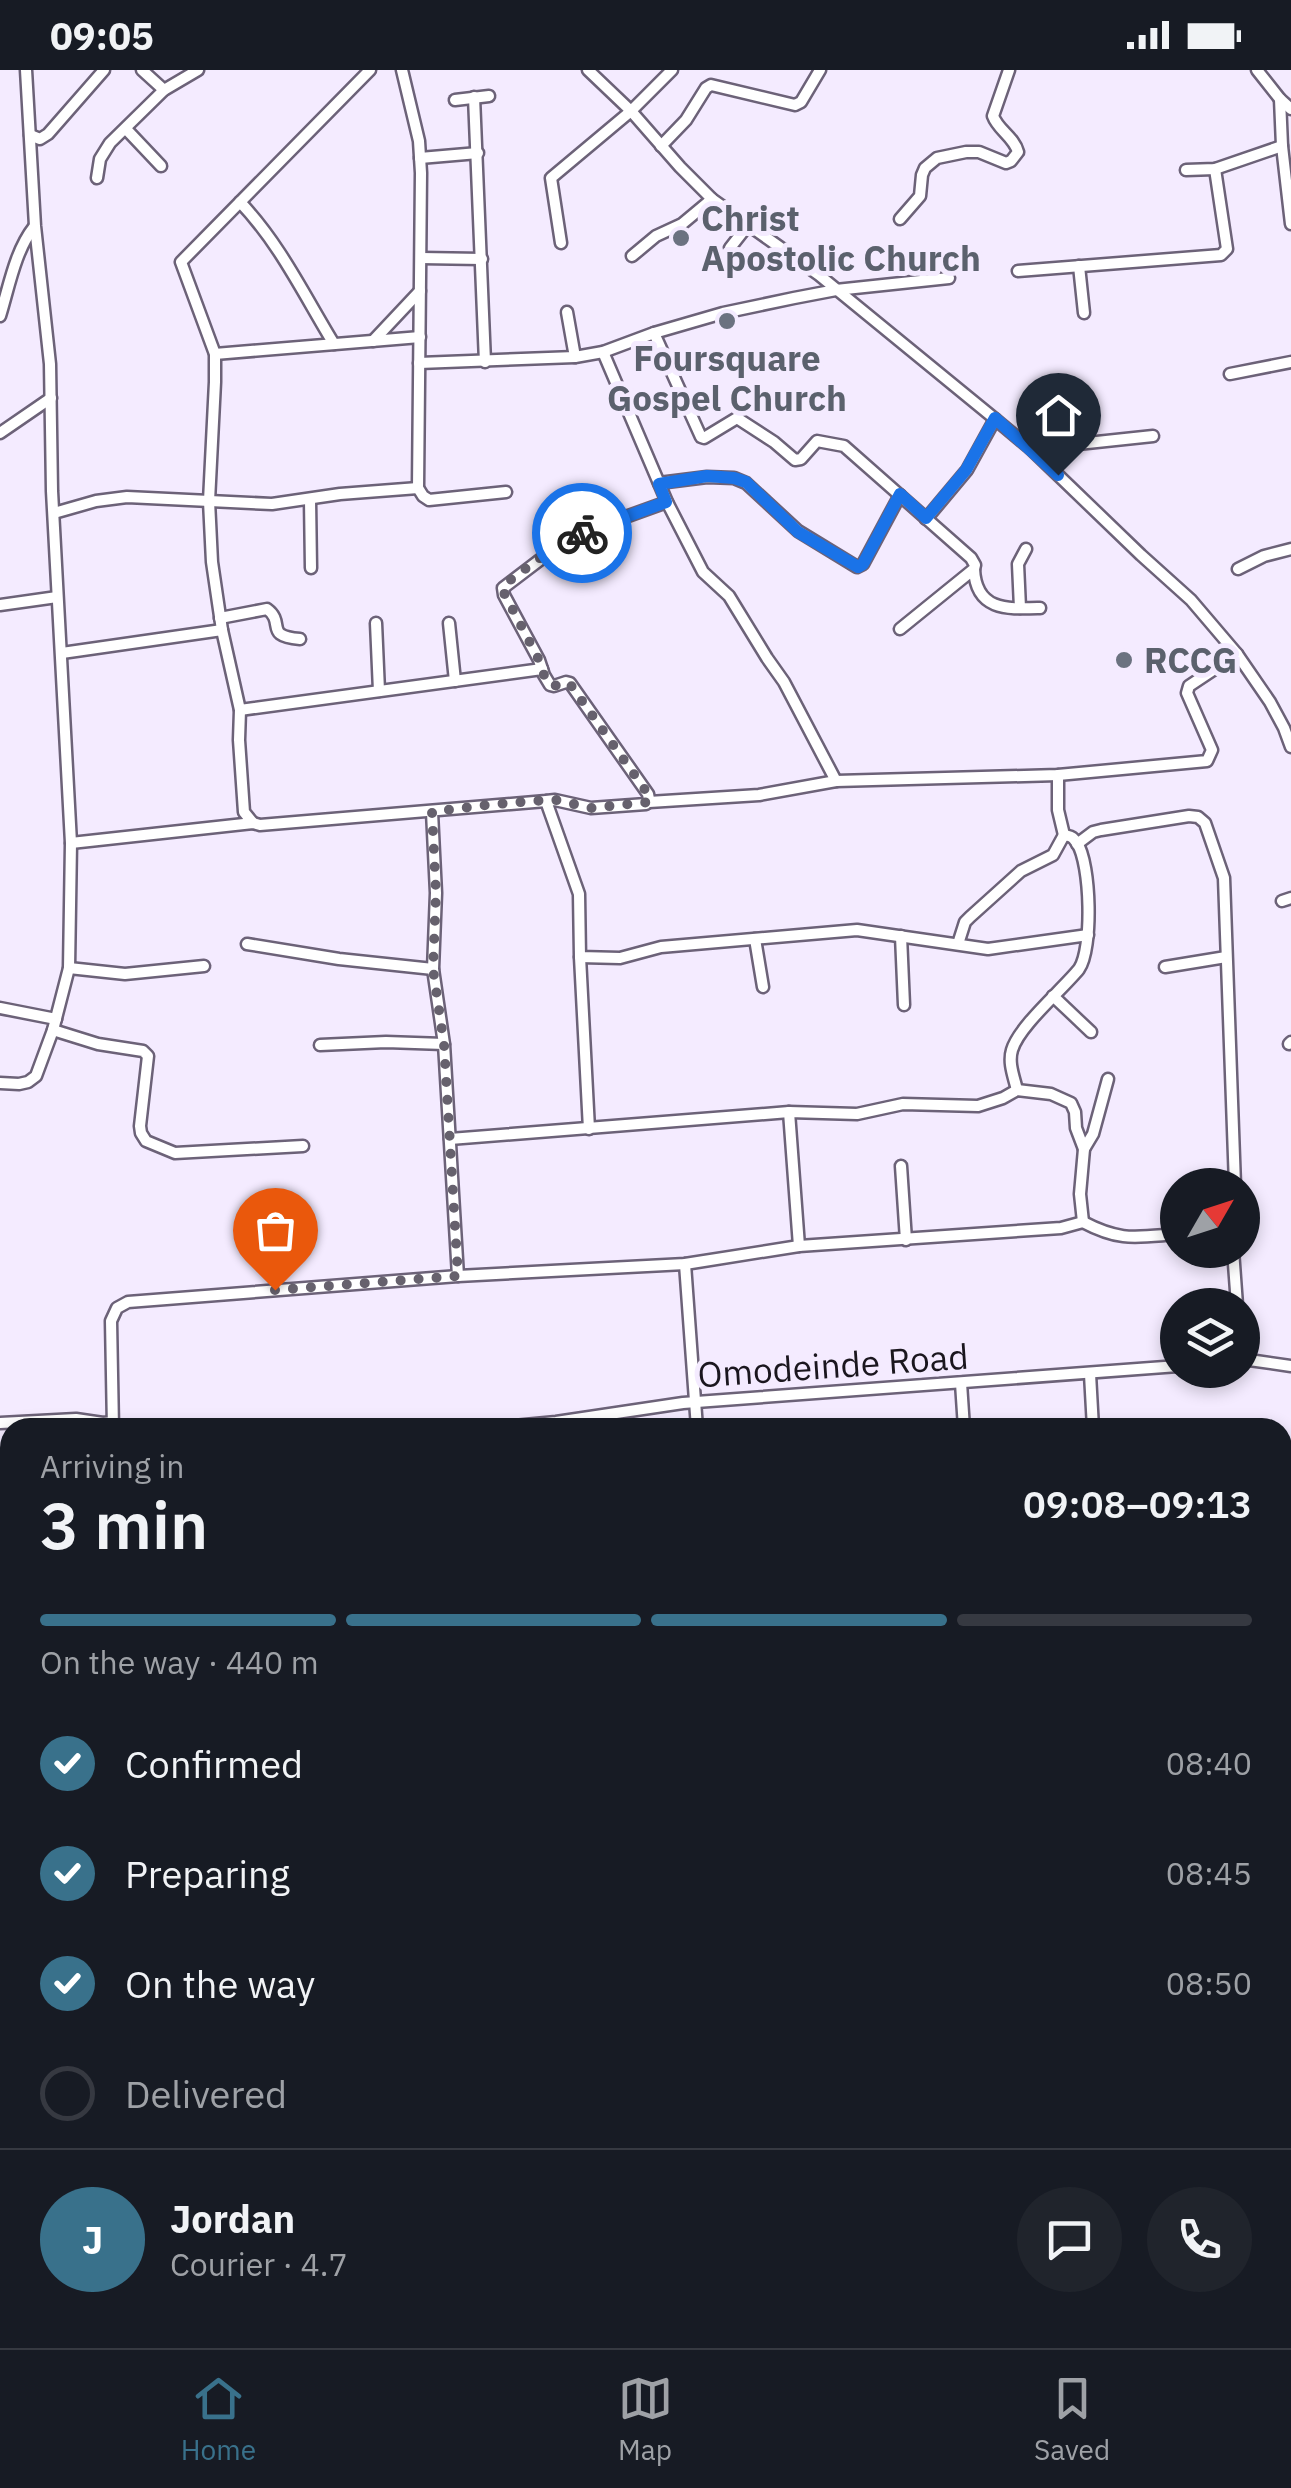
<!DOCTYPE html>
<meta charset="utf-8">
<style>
:root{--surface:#171b24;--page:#20242c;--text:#f1f3f6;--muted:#9ea1a6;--line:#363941;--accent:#39718b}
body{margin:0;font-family:"IBM Plex Sans",sans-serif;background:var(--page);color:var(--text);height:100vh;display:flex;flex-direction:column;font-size:38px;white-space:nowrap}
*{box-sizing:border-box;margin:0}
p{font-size:32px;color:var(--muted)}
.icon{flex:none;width:55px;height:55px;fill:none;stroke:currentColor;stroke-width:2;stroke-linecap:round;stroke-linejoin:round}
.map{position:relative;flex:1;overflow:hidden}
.sheet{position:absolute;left:0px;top:1348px;width:1292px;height:932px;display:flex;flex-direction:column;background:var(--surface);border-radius:30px 30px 0 0;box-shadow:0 5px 15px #0003}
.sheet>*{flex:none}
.needle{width:65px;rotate:51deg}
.fabs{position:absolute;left:1160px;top:1098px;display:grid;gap:20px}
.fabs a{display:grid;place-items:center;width:100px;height:100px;border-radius:50%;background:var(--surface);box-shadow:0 5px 15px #0003;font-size:50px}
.pin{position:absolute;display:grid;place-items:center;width:85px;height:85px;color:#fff;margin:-102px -42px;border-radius:50% 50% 50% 0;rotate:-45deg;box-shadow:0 0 10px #0007}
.pin .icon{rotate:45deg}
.courier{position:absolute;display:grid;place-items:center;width:100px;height:100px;margin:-50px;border:8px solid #1a73e8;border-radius:50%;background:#fff;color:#222;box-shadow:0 2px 12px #0007}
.headline em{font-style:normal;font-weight:600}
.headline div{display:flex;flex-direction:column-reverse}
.headline{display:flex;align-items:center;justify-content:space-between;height:170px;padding:0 40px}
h1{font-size:65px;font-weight:600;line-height:75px}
.bar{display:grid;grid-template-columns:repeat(4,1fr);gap:15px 10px;align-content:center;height:120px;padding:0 40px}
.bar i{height:12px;border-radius:8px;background:var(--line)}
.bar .current{background:var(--accent)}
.bar p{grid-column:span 4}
.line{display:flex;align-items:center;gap:25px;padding:0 40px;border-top:2px solid var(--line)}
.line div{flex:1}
.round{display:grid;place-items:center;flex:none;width:105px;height:105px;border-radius:52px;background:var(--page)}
ol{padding:0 40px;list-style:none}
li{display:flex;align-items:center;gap:30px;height:110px}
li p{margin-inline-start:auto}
li .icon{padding:10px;border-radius:50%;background:var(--accent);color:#fff;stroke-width:4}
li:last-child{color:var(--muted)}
li i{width:55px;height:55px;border:5px solid var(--line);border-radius:50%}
.status{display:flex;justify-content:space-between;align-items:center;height:70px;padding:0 50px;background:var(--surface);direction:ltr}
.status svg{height:28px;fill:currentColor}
.menu{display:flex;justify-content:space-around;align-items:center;height:140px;border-top:2px solid var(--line);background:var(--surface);font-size:28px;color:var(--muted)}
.menu a{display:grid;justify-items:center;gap:5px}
.menu .current{color:var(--accent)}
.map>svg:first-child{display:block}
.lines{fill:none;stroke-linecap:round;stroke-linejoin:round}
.minor-casing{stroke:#6c6278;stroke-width:15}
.minor{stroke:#fff;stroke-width:10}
.done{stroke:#66616d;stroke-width:10;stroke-dasharray:0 18}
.route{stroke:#1a73e8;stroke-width:12}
.worship-dot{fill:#6b7280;stroke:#f4ebff;stroke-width:4}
.labels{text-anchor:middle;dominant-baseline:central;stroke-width:10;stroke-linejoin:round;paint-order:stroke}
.worship-label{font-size:35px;font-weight:bold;fill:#5b616d;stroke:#f4ebff;text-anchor:start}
.street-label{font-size:35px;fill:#1a161e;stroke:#f4ebff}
</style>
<div class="status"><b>09:05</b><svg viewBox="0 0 49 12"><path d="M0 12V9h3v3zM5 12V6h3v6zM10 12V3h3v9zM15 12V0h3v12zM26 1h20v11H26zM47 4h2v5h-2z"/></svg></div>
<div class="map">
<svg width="1291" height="2278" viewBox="0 0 1291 2278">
<rect width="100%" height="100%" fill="#f4ebff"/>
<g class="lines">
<defs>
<g id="minor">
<path d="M 142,0 L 164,20"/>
<path d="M 402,0 L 419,71 L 421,103 L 418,418 L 423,426 L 429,430 L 506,422"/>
<path d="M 588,0 L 631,41 L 680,97 L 712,129 L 819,205 L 995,349 L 1031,379 L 1141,485 L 1191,530 L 1237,584 L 1270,632 L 1284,658 L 1291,677"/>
<path d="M 1257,0 L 1280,29 L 1291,39"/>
<path d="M 474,27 L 485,292"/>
<path d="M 1280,29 L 1282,76 L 1291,154"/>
<path d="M 455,30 L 489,26"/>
<path d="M 126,59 L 161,96"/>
<path d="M 30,65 L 40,69 L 48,64 L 104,0"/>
<path d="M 661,76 L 686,50 L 706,18 L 711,15 L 795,35 L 801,32 L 820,0"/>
<path d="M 420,88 L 478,83"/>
<path d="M 1186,100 L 1215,99 L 1282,76"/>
<path d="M 97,108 L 100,89 L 110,73 L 164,20 L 198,0"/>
<path d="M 240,132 C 280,174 304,225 334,274"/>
<path d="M 900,149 L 920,126 L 922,105 L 925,98 L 937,88 L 966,82 L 979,82 L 1006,93 L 1011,91 L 1018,82 C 1014,67 998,60 993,46 L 1009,0"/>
<path d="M 561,173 L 551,108 L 631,41 L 672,0"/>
<path d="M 730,178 L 748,155"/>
<path d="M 632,186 L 656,166 L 682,154 L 712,129"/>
<path d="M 421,188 L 482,189"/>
<path d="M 1079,196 L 1084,243"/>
<path d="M 1018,201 L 1221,185 L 1227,179 L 1215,99"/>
<path d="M 567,242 L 575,287"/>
<path d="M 0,246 C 9,217 15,181 34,157"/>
<path d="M 654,263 L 701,367 L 704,368 L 737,348 L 774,372 L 795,390 L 801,389 L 817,371 L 844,376 L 971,488 L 975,495 L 974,499 L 900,559"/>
<path d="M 373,271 L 420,221"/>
<path d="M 603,282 L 667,432 L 703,502 L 729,526 L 767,588 L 784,612 L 836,711"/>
<path d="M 215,284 L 420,267"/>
<path d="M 419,293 L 575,287 L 603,282 L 654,263 L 723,243 L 794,228 L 836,220 L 949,208"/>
<path d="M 1230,304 L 1291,292"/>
<path d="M 0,363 L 51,328"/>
<path d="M 1031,379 L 1153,366"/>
<path d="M 659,413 L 707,407 L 734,408 L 746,413 L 798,461 L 857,497 L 863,494 L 900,425"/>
<path d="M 310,430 L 311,498"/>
<path d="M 54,443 L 96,431 L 127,427 L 272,434 L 340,424 L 418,418"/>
<path d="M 926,449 L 967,400 L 995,349"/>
<path d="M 974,499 C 976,541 1007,539 1040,538"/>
<path d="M 1238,499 L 1264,486 L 1291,479"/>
<path d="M 0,535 L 57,527"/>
<path d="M 1020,538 L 1018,494 L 1026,479"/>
<path d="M 220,548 L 267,539 C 286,553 263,566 300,569"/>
<path d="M 376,553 L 379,621"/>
<path d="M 449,553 L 455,611"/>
<path d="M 62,583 L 222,560"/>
<path d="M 240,640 L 542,599"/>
<path d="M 546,731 L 579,824 L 580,887 L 620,888 L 661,877 L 857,860 L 988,879 L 1088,865"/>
<path d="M 649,732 L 759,725 L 836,711 L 1058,705 L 1207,691 L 1212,680 L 1187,623 L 1189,616 L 1237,584"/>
<path d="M 432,742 L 436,823 L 433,899 L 444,974 L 458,1206"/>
<path d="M 253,753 L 244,742 L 239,670 L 240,640 L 222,560 L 212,492 L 209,431 L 215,312 L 215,284 L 181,192 L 370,0"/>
<path d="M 71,773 L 253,753 L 260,755 L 546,731 L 555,730 L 591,738 L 646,734 L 649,729 L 648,724 L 570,613 L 566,612 L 554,616 L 550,615 L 544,605 L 539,590 L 504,525 L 503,518 L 570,467 L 667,432"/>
<path d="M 1077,774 L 1093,762 L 1101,760 L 1189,746 L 1198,747 L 1205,753 L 1224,808 L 1235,1115"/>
<path d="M 1282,831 L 1291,828"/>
<path d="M 901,866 L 904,935"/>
<path d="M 755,869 L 763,917"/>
<path d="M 247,874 L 339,889 L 433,899"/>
<path d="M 958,874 L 965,852 L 970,847 L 1021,801 L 1053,785 L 1064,765"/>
<path d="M 580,887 L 589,1059"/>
<path d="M 1165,897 L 1226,887"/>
<path d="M 69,898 L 125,904 L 204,896"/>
<path d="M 1053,926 L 1091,962"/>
<path d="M 0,938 L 56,949"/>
<path d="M 53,960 L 98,974 L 143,981 L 148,986 L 140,1056 L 141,1063 L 146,1071 L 175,1083 L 303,1076"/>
<path d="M 1289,974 L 1291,972"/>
<path d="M 320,975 L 386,972 L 444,974"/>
<path d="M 0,1013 L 19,1014 L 28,1012 L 36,1006 L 53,960 L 69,898 L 71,773 L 52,421 L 50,294 L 35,156 L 26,0"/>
<path d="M 1017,1020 C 1014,1007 1008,993 1012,980 C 1019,956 1062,920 1079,899 C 1093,879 1091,794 1077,773 C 1072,766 1072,767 1064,765 L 1058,740 L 1058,705"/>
<path d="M 789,1042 L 799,1176"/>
<path d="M 450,1069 L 789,1042 L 857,1044 L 903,1034 L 978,1036 L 1003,1028 L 1017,1020 L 1051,1024 L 1071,1033 L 1075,1042 L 1076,1058 L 1084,1079"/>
<path d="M 901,1096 L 906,1170"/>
<path d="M 1083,1152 L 1080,1124 L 1084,1079 L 1093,1064 L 1108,1009"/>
<path d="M 1233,1180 L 1237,1235"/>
<path d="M 685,1194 L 697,1358"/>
<path d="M 1242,1289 L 1291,1296"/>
<path d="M 1090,1304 L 1093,1358"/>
<path d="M 961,1313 L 964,1358"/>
<path d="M 0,1353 L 76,1349 L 103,1353 L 113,1352"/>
<path d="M 113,1358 L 111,1251 L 117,1238 L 128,1232 L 458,1206 L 685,1194 L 799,1176 L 1061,1158 L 1083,1152 C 1121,1172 1136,1167 1178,1164"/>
<path d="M 494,1358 L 556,1352 L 683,1333 L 1178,1296"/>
<path d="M 1291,1380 L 1291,1400"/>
<path d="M 1282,1408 L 1291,1408"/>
<path d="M 1282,1469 L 1291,1430"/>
<path d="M 0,1497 L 10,1496"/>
<path d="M 0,1706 L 10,1706"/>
<path d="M 1282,1912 L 1291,1892"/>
<path d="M 0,2053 L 10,2056"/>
<path d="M 0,2180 L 10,2178"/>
<path d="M 1282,2208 L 1291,2212"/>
<path d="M 0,2226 L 10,2224"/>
<path d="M 479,2270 L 485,2278"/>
<path d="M 670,2270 L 675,2278"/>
<path d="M 1228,2270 L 1235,2278"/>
<path d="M 69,2276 L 70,2278"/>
<path d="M 359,2278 L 366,2270"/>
<path d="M 492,2278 L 515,2270"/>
<path d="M 893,2278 L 896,2270"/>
<path d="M 1017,2278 L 1019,2270"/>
<path d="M 1139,2278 L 1142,2270"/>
</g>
</defs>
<use href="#minor" class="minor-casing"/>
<use href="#minor" class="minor"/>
</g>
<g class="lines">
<path class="done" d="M 275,1220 L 458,1206 L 444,974 L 433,899 L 436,823 L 432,742 L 486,735 L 546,730 L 556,730 L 591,738 L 649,732 L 648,724 L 570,614 L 566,612 L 554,616 L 550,615 L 544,605 L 539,590 L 503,521 L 505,514 L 563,471 L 582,463"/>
<path class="route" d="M 582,463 L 666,432 L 659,414 L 707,406 L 734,408 L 746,412 L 798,462 L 858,497 L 863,494 L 900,424 L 926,448 L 966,400 L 995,348 L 1058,405"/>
</g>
<g class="worship-dot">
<circle cx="681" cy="168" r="10"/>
<circle cx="727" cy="251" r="10"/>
<circle cx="1124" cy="590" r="10"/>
</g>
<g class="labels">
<g class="worship-label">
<text x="701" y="148">Christ<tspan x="701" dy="40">Apostolic Church</tspan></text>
<text x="727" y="288" text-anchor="middle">Foursquare<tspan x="727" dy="40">Gospel Church</tspan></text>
<text x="1144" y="590">RCCG</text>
</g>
<g class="street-label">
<text transform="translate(833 1295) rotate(-4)">Omodeinde Road</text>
</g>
</g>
</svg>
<div class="fabs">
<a><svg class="needle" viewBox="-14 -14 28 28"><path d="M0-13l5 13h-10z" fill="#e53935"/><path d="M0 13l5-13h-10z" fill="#9ea1a6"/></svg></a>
<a><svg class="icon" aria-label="layers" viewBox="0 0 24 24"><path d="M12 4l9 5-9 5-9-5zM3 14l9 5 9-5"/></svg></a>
</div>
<div class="pin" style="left:275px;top:1220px;background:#ea580c"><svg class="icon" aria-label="bag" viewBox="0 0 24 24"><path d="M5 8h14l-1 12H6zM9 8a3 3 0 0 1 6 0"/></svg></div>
<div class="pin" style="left:1058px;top:405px;background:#1f2937"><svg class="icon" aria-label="home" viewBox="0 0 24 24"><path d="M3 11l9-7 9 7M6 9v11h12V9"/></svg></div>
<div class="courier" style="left:582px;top:463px"><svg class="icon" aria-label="bike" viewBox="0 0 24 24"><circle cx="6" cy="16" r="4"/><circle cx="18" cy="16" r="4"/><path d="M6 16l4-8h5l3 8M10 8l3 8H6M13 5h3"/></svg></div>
<section class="sheet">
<div class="headline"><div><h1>3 min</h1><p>Arriving in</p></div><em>09:08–09:13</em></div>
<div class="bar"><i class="current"></i><i class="current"></i><i class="current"></i><i></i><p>On the way · 440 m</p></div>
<ol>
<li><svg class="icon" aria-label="check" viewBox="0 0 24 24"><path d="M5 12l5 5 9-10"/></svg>Confirmed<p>08:40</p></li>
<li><svg class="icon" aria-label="check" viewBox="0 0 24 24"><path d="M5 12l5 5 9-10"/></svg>Preparing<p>08:45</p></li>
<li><svg class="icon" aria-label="check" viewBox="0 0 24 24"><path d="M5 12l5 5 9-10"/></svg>On the way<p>08:50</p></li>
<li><i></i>Delivered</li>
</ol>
<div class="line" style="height:180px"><b class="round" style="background:var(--accent);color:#fff">J</b><div><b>Jordan</b><p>Courier · 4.7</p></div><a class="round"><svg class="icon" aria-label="chat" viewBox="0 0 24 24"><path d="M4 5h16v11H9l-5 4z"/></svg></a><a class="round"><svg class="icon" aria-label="phone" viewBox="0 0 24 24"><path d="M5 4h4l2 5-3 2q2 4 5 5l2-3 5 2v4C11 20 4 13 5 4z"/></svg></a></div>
</section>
</div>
<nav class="menu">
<a class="current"><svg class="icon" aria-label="home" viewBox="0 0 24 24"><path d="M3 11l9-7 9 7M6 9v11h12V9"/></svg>Home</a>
<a><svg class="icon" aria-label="map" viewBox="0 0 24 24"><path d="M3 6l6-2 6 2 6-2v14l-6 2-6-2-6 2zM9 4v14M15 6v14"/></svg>Map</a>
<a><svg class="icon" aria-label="saved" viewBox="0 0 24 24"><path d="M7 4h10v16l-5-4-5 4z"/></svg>Saved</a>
</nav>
